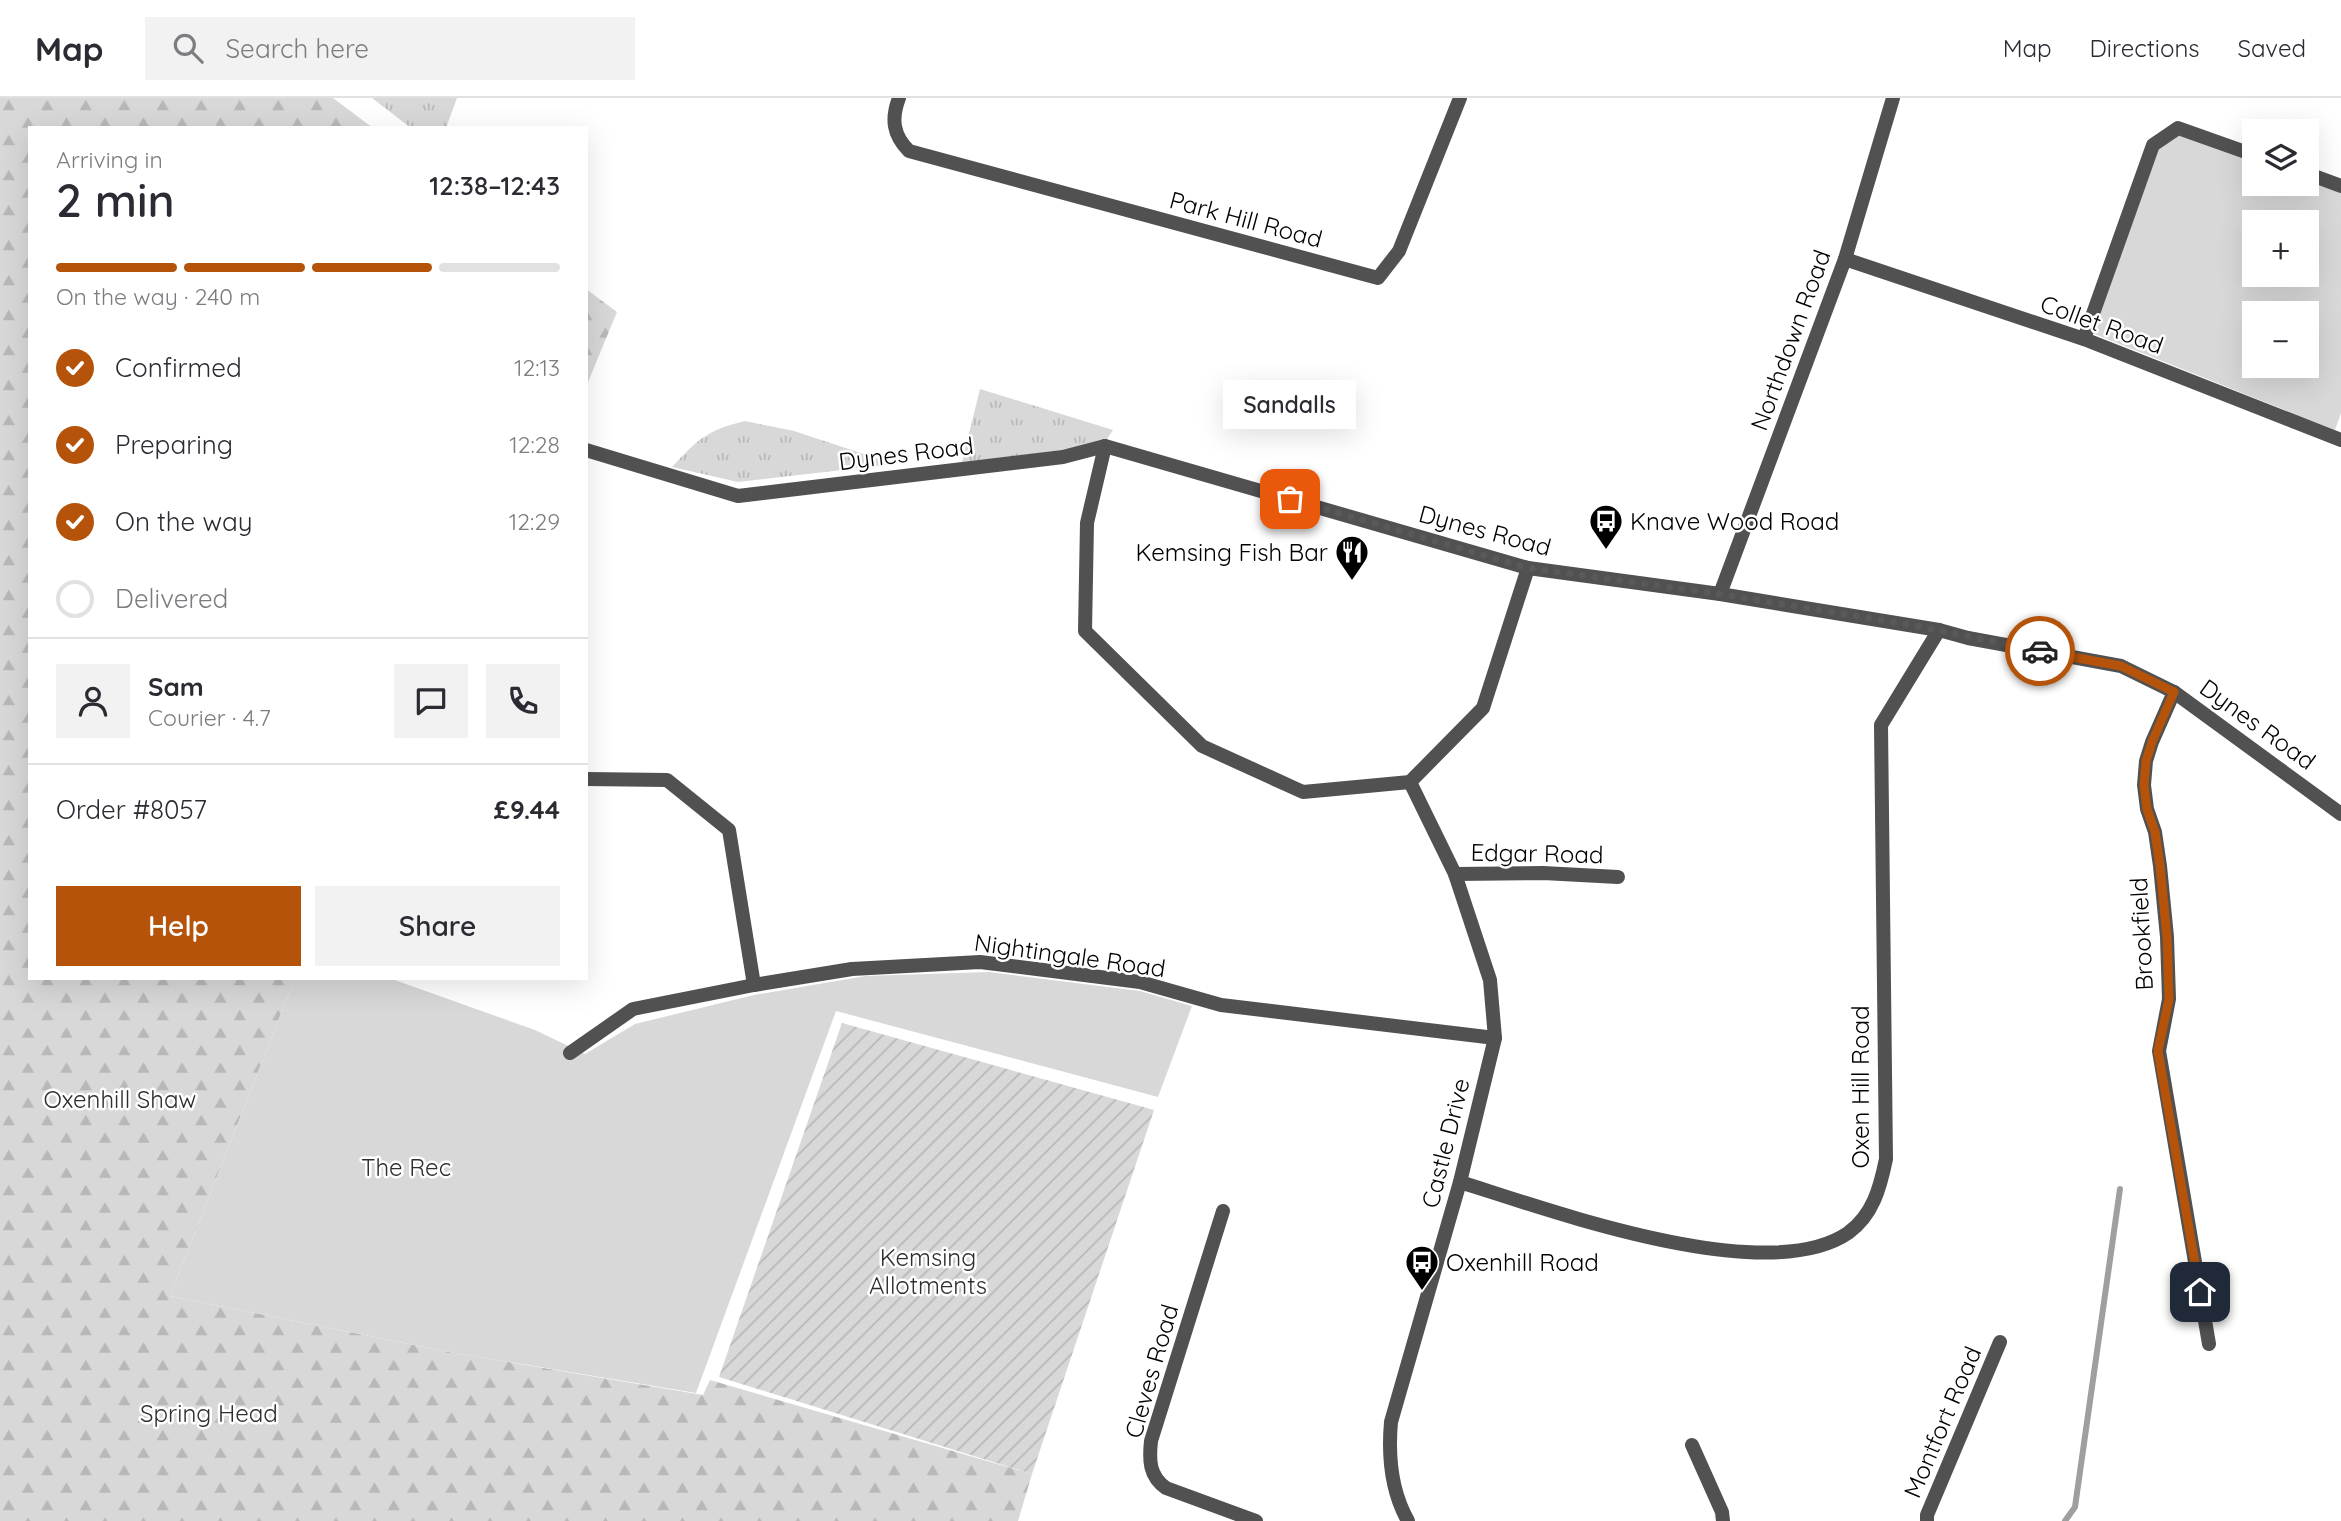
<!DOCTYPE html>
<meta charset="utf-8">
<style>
:root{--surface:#fff;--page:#f2f2f3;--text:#2b2b33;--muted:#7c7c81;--line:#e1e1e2;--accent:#b45309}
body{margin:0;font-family:Quicksand,sans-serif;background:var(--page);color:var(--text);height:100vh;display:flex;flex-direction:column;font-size:26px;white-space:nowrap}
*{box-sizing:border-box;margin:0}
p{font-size:23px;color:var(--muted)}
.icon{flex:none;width:38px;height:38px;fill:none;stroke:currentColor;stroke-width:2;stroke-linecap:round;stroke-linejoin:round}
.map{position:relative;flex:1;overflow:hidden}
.panel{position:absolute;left:28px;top:28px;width:560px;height:854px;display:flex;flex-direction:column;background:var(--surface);border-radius:0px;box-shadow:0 7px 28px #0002}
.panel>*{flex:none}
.controls{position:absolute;left:2242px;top:21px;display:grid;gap:14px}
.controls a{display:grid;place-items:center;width:77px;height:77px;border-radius:0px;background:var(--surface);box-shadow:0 7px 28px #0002;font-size:35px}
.pin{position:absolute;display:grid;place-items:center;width:60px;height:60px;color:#fff;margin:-30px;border-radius:14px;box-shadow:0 4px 10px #0006}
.courier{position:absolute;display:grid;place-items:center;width:70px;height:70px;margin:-35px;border:5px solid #b45309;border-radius:50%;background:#fff;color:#222;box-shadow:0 2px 9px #0007}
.bubble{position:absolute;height:49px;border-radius:0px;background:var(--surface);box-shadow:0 7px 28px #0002;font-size:23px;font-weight:600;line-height:49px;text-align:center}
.headline em{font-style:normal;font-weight:600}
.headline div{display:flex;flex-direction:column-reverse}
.headline{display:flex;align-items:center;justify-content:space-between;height:119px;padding:0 28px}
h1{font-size:46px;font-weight:600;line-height:52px}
.bar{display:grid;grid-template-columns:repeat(4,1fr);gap:10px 7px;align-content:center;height:84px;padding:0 28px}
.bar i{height:9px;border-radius:5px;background:var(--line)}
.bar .on{background:var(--accent)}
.bar p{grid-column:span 4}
.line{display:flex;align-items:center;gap:18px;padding:0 28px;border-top:2px solid var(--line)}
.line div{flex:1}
.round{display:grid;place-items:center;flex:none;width:74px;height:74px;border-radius:0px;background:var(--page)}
ol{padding:0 28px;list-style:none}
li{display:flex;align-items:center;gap:21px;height:77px}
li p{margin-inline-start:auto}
li .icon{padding:7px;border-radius:50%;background:var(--accent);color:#fff;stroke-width:4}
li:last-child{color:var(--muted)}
li i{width:38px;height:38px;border:4px solid var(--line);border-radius:50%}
.primary-button{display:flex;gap:14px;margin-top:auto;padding:14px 28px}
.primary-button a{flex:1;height:80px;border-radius:0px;background:var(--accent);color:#fff;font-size:28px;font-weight:600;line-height:80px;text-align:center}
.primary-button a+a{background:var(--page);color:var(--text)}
header{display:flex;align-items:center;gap:42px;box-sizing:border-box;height:98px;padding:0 35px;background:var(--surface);border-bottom:2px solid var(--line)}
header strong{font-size:33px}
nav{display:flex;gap:38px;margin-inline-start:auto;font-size:24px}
.search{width:490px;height:63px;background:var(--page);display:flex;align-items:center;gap:18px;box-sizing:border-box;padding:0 24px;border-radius:0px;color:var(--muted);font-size:26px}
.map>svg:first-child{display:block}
.grass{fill:url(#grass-tufts)}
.forest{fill:url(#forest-firs)}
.park{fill:#d8d8d8;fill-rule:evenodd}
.garden{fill:url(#garden-furrows)}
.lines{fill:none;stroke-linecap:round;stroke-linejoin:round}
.stream{stroke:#9f9f9f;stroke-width:6}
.minor{stroke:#515151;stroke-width:14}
.done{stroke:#595959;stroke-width:7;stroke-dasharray:0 12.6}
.route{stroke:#b45309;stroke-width:9}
.labels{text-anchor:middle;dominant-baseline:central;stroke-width:5;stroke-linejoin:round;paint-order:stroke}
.street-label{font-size:24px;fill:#000;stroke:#fff}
.poi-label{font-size:24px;fill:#000;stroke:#fff;text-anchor:start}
.park-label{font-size:24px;fill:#2f2f2f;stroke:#fff}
</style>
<header>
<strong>Map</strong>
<div class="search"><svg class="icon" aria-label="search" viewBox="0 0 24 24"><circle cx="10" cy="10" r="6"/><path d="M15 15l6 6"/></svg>Search here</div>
<nav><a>Map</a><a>Directions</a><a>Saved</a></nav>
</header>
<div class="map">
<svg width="2341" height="1423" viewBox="0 0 2341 1423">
<defs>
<pattern id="grass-tufts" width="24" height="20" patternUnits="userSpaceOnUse" patternTransform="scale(1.75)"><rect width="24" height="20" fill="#d8d8d8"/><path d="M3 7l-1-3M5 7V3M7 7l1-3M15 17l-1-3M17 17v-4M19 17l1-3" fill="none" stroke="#b8b8b8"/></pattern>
<pattern id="forest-firs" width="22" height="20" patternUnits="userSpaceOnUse" patternTransform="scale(1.75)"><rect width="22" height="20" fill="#d8d8d8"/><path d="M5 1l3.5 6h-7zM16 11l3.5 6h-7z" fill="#b8b8b8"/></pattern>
<pattern id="garden-furrows" width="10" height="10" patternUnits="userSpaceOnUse" patternTransform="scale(1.75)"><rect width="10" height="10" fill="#d8d8d8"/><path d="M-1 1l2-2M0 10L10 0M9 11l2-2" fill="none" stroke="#b8b8b8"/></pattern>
</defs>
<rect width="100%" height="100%" fill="#fff"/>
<g class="grass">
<path d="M 372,0 L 457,0 L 446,30 L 411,30 Z"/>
<path d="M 980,291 L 1113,332 L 1107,341 L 1064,352 L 962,364 Z"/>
<path d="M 745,323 L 794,333 L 894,366 L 738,384 L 672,369 C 698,341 707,332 745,323 Z"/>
</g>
<g class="forest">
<path d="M 0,0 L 333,0 L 373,30 L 30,30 L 30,880 L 295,880 L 170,1198 L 449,1254 L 703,1297 L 710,1282 L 1032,1376 L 1018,1423 L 0,1423 Z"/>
<path d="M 586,191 L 617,214 L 586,289 Z"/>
</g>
<g class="park">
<path d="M 2180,36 L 2254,63 L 2254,86 L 2306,86 L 2307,82 L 2341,94 L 2341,315 L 2335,332 L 2092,235 L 2159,51 ZM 2254,124 L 2306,124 L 2306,177 L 2254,177 ZM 2254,215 L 2306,215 L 2306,268 L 2254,268 Z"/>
<path d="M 989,874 L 1140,893 L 1192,908 L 1158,999 L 836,913 L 696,1295 L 449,1254 L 170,1198 L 295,880 L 389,880 L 535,932 L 585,956 L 635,926 L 754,897 L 865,878 Z"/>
</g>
<path class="garden" d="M 842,925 L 1154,1012 L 1032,1376 L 719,1279 Z"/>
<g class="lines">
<path class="stream" d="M 2065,1423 L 2075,1409 L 2120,1091"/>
<g class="minor">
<path d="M 899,0 C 891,21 893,37 909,53 L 1378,180 L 1399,153 L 1460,0"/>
<path d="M 2306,75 L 2341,88"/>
<path d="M 1845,161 L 2084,241 L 2341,342"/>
<path d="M 2084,241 L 2153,47 L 2178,30 L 2254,57"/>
<path d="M 1105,348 L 1087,425 L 1085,533 L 1202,648 L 1303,694 L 1410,684 L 1483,610 L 1528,470"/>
<path d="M 586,352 L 738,398 L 1063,359 L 1105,348 L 1528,470 L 1720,496 L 1939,532 L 1968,540 L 2121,568 L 2174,594 L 2341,716"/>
<path d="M 1720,496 L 1845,161 L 1893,0"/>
<path d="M 2174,594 L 2152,644 L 2146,663 L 2144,687 L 2147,711 L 2155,734 L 2160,768 L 2167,839 L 2169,901 L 2159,953 L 2209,1246"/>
<path d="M 586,681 L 667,682 L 729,732 L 754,887"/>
<path d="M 1455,776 L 1543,775 L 1618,779"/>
<path d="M 570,955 L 633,911 L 754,887 L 852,871 L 980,864 L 1140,884 L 1221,907 L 1495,940"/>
<path d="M 1460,1084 C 1550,1112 1766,1191 1848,1135 C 1873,1117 1880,1090 1886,1061 L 1881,627 L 1939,532"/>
<path d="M 1223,1113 L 1151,1343 C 1149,1362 1149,1378 1166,1390 L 1256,1423"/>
<path d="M 1692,1347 L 1722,1414 L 1723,1423"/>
<path d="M 1408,1423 C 1391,1393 1388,1358 1391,1324 L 1460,1084 L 1495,940 L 1490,882 L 1455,776 L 1410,684"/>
<path d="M 1927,1423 L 1927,1417 L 2000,1244"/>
</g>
</g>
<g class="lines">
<path class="done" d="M 1290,401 L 1528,470 L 1720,496 L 1912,527 L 2040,553"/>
<path class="route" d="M 2040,553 L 2121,568 L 2174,594 L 2152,644 L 2146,663 L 2144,687 L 2147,711 L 2155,734 L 2160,768 L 2167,839 L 2169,901 L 2158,953 L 2200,1194"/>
</g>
<defs>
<symbol id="bus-pin" viewBox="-11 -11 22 30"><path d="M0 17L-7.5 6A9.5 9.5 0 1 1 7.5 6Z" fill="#000" stroke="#fff"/><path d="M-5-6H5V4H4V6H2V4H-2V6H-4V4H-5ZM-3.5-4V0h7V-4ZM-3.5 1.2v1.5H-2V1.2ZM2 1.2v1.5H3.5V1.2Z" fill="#fff"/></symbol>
<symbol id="restaurant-pin" viewBox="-11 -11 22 30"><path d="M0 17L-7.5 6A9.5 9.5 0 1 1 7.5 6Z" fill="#000" stroke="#fff"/><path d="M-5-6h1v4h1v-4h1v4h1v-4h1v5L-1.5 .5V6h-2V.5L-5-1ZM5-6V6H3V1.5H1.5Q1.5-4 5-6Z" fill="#fff"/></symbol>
</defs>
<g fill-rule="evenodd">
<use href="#bus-pin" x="1587" y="404" width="38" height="52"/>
<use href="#restaurant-pin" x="1333" y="435" width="38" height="52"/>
<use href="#bus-pin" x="1403" y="1145" width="38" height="52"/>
</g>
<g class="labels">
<g class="street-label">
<text transform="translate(1246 121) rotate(15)">Park Hill Road</text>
<text transform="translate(2102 226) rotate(20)">Collet Road</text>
<text transform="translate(1790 242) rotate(-70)">Northdown Road</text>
<text transform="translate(906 355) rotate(-7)">Dynes Road</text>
<text transform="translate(1485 432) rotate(15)">Dynes Road</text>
<text transform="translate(2258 626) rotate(36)">Dynes Road</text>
<text transform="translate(1537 755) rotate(1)">Edgar Road</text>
<text transform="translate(2141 836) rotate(-93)">Brookfield</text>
<text transform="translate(1070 857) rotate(8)">Nightingale Road</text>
<text transform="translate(1860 989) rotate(-90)">Oxen Hill Road</text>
<text transform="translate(1445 1045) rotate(-76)">Castle Drive</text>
<text transform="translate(1151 1273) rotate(-74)">Cleves Road</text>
<text transform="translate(1942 1324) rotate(-67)">Montfort Road</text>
</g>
<g class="poi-label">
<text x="1630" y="423">Knave Wood Road</text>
<text x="1328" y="454" text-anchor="end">Kemsing Fish Bar</text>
<text x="1446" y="1164">Oxenhill Road</text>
</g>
<g class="park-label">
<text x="120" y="1001">Oxenhill Shaw</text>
<text x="406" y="1069">The Rec</text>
<text x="928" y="1159">Kemsing<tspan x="928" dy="28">Allotments</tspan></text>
<text x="209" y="1315">Spring Head</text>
</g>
</g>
</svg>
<div class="controls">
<a><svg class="icon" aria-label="layers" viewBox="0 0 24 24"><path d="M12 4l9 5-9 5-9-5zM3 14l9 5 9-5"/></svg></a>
<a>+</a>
<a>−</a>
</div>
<div class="pin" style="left:1290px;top:401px;background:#ea580c"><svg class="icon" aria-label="bag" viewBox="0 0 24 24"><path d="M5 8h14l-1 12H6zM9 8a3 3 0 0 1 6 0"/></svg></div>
<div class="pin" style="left:2200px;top:1194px;background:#1f2937"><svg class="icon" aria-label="home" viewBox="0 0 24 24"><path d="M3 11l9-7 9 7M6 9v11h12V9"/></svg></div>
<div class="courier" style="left:2040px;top:553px"><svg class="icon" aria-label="car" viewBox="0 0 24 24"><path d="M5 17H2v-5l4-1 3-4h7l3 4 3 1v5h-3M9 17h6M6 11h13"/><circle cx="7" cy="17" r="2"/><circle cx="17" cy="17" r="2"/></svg></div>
<div class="bubble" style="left:1223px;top:282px;width:133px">Sandalls</div>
<section class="panel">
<div class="headline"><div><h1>2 min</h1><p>Arriving in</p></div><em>12:38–12:43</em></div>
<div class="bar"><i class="on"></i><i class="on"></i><i class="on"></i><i></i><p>On the way · 240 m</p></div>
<ol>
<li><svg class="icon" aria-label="check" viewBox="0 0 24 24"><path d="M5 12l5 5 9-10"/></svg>Confirmed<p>12:13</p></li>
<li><svg class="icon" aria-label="check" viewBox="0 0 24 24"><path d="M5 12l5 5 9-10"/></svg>Preparing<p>12:28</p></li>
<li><svg class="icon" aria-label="check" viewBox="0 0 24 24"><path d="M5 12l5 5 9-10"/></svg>On the way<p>12:29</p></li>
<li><i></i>Delivered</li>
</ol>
<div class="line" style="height:126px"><a class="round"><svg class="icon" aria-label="person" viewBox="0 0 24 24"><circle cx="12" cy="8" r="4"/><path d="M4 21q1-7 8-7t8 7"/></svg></a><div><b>Sam</b><p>Courier · 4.7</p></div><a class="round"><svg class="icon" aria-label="chat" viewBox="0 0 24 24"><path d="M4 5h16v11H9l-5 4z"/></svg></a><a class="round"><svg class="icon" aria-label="phone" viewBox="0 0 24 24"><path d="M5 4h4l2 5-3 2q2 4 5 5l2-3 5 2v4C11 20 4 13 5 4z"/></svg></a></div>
<div class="line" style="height:91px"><div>Order #8057</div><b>£9.44</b></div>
<div class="primary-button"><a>Help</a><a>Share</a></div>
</section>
</div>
